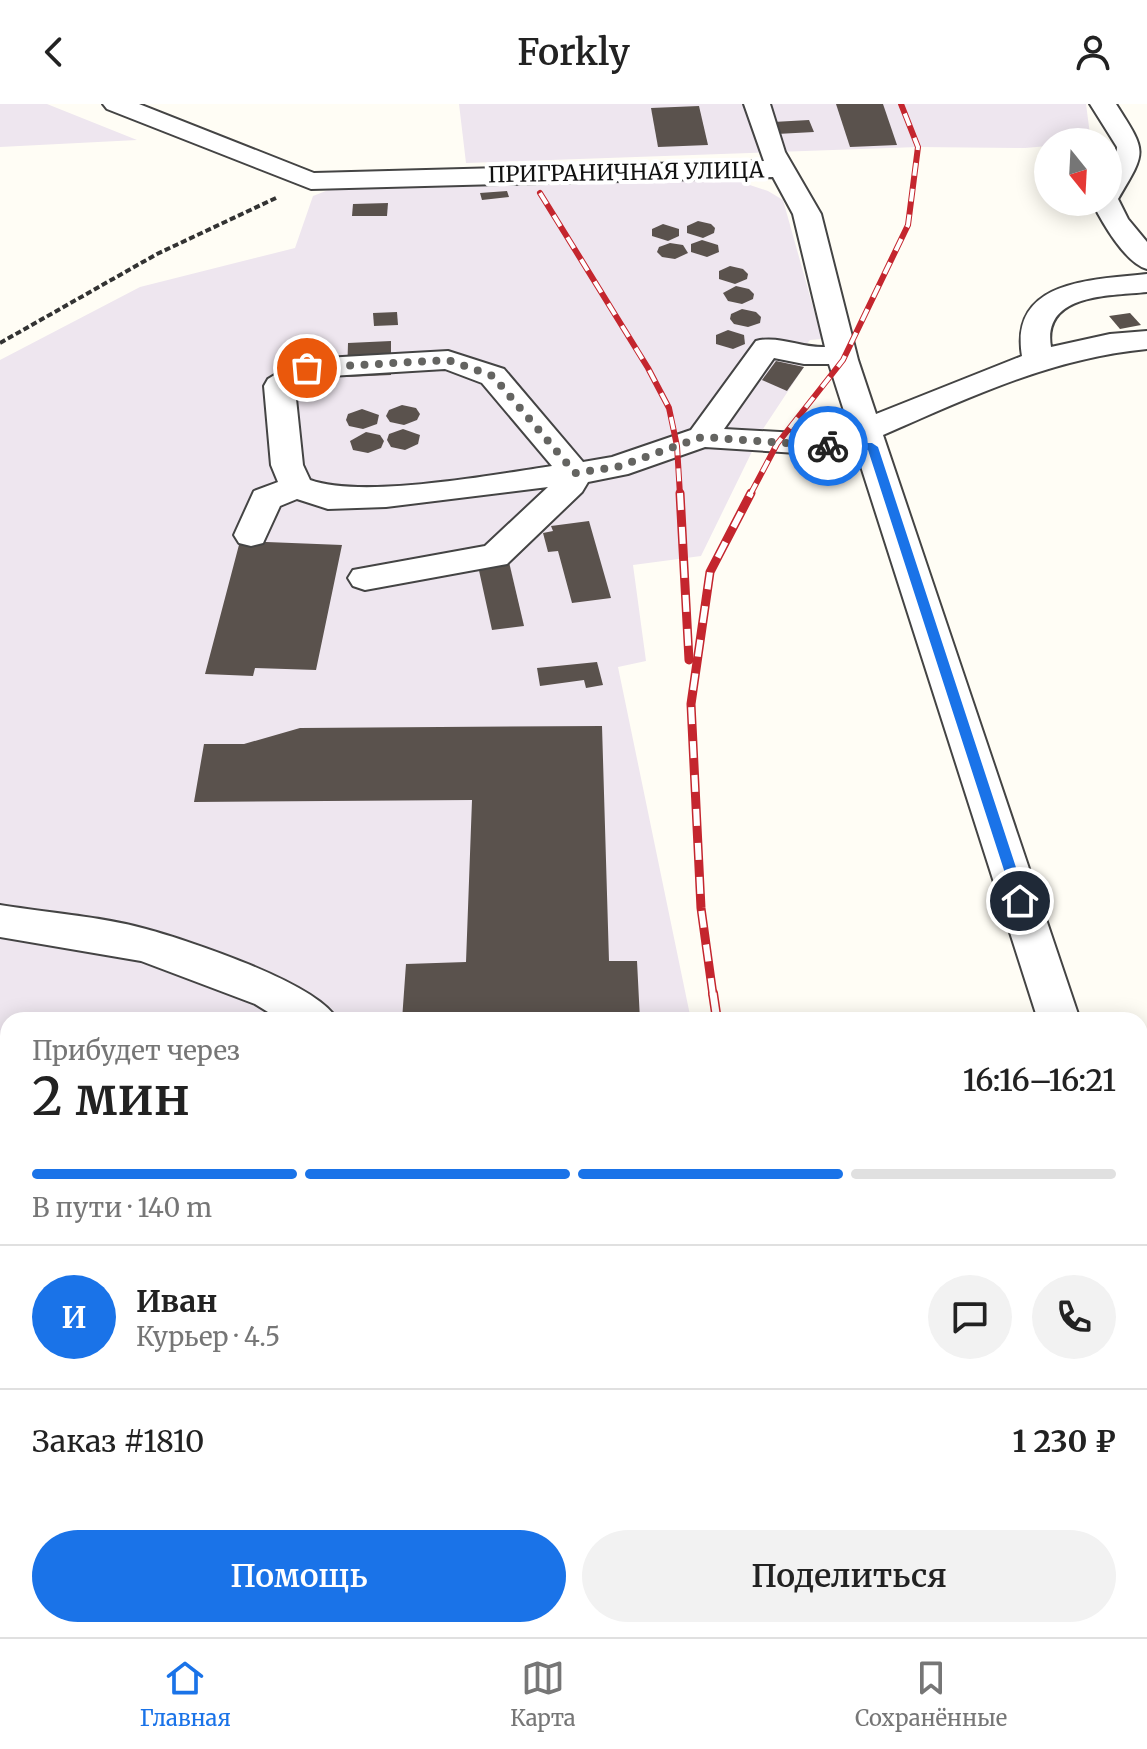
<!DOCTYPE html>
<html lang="ru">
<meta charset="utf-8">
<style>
:root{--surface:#fff;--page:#f2f2f2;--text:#222;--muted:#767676;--line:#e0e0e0;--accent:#1a73e8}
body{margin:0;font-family:Merriweather,serif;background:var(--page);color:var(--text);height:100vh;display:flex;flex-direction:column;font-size:30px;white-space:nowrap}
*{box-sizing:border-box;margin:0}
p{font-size:26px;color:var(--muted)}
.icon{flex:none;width:44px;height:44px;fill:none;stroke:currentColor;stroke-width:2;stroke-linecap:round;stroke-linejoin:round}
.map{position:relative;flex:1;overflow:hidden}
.sheet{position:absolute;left:0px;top:908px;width:1148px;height:626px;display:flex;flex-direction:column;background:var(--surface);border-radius:24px 24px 0 0;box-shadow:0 4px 20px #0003}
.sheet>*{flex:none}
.needle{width:52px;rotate:162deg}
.buttons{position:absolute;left:1034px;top:24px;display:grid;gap:16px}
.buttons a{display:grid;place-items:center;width:88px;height:88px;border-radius:50%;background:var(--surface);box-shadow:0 4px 20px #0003;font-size:40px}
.pin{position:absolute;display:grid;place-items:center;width:68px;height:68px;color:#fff;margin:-34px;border:4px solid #fff;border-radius:50%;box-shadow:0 2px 8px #0007}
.courier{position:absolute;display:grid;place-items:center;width:80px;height:80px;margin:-40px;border:6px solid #1a73e8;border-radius:50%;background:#fff;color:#222;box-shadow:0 2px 10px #0007}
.summary em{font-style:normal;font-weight:600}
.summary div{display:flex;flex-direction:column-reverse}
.summary{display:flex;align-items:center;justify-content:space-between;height:136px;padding:0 32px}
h1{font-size:52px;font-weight:600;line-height:60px}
.bar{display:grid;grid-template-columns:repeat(4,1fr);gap:12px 8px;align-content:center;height:96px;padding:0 32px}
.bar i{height:10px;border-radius:6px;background:var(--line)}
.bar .selected{background:var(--accent)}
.bar p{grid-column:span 4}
.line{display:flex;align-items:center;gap:20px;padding:0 32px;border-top:2px solid var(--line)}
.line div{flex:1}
.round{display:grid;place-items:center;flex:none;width:84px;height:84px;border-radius:42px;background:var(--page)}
.cta{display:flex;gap:16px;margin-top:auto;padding:16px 32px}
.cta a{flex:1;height:92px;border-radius:48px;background:var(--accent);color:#fff;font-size:32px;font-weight:600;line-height:92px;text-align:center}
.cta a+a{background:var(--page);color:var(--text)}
header{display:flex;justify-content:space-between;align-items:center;height:104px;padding:0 32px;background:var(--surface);font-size:36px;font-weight:600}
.menu{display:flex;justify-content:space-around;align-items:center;height:112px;border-top:2px solid var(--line);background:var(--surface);font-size:22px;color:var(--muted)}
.menu a{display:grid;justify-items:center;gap:4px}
.menu .selected{color:var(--accent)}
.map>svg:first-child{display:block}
.industrial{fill:#eee6ef}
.building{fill:#5a524d}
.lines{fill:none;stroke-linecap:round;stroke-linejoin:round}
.minor-casing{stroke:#444;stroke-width:4}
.path{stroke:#333;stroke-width:4;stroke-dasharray:6 3;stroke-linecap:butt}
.minor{fill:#fff;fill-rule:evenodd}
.rail-far2-casing{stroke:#c4262e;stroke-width:6}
.rail-far1-casing{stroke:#c4262e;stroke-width:9}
.rail-casing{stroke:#c4262e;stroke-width:10}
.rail-far2{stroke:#fff;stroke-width:4;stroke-dasharray:13;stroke-linecap:butt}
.rail-far1{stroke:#fff;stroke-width:6;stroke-dasharray:17;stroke-linecap:butt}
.rail{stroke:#fff;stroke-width:7;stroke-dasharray:22;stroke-linecap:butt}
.route{fill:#1a73e8}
.done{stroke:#646461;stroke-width:8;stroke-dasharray:0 14.4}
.labels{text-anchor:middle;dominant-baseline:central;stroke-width:8;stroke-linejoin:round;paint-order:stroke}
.far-street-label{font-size:22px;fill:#111;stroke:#fff}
</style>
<header><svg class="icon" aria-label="back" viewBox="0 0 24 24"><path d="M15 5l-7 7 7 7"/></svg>Forkly<svg class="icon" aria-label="person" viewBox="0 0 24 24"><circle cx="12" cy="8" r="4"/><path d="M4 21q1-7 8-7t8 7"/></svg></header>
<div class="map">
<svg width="1147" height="1533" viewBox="0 0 1147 1533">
<rect width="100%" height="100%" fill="#fffdf5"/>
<g class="industrial">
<path d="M 0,0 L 47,0 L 137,36 L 0,43 Z"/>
<path d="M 459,0 L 1086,0 L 1091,38 L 1048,38 L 1048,42 L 1025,44 L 918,43 L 466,59 Z"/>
<path d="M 732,75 L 768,87 L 783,96 L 822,235 L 810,236 L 792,258 L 804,263 L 763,325 L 701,452 L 633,461 L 646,557 L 618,563 L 691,916 L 8,916 L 8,1526 L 859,1526 L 862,1533 L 0,1533 L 0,256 L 140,183 L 295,144 L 313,92 L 331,85 Z"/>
</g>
<g class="building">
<path d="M 836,0 L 883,0 L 897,41 L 850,43 Z"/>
<path d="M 699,2 L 708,41 L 658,43 L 651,4 Z"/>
<path d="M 809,16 L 814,28 L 777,30 L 773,18 Z"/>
<path d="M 507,87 L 509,93 L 482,96 L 480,89 Z"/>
<path d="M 388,99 L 387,112 L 352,112 L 353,100 Z"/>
<path d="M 698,117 L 711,120 L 715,124 L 714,129 L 703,134 L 687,129 L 687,122 Z"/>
<path d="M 663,120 L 679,125 L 679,132 L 668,137 L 652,132 L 652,125 Z"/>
<path d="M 702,136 L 718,141 L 719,148 L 707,153 L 691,148 L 691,140 Z"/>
<path d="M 670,139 L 683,141 L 688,149 L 675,155 L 662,153 L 657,148 L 659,143 Z"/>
<path d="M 730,162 L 743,165 L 748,170 L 747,175 L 735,180 L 719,175 L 719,167 Z"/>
<path d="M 736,182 L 749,185 L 754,190 L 753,195 L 742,200 L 728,197 L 723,189 Z"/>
<path d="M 742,205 L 756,208 L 761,213 L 760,219 L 748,223 L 734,220 L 730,215 L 731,210 Z"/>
<path d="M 397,208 L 398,221 L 374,222 L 373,209 Z"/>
<path d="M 1130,209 L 1141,221 L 1120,225 L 1109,212 Z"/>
<path d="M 728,226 L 744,231 L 745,240 L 733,245 L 716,240 L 716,231 Z"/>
<path d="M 391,237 L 391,271 L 347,273 L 348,239 Z"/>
<path d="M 776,257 L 804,263 L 787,287 L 762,276 Z"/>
<path d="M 402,301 L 416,304 L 420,310 L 417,316 L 404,321 L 390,318 L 386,312 L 389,306 Z"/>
<path d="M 362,305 L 379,311 L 377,320 L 363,325 L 349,322 L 346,316 L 348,310 Z"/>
<path d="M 403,325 L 420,331 L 418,340 L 405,346 L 391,343 L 387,336 L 389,330 Z"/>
<path d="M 366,328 L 380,331 L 384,337 L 381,344 L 368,349 L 353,346 L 350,337 Z"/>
<path d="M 589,417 L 611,494 L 572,499 L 558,447 L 548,448 L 543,429 L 553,427 L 551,422 Z"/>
<path d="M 240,437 L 342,441 L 316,566 L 255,564 L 253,572 L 205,570 Z"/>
<path d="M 509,458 L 524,522 L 492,526 L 478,462 Z"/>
<path d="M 597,558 L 603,581 L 586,584 L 584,576 L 540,582 L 537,564 Z"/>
<path d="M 602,622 L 609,857 L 637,857 L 640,916 L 402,916 L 406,860 L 466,858 L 472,696 L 194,698 L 204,640 L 244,640 L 300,624 Z"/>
<path d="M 105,1526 L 210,1526 L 210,1533 L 104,1533 Z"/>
<path d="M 660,1526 L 697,1526 L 699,1533 L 661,1533 Z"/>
</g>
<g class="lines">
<defs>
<g id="minor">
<path d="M 103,0 L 139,0 L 314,69 L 764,57 L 744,0 L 770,0 L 785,48 L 821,110 L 858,256 L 876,310 L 1022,252 C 1009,175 1094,176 1147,170 L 1147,188 C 1110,192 1042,189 1051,243 L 1110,230 L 1147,227 L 1147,245 C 1052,254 970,293 883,331 L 1080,916 L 1038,916 L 858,353 L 705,343 L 628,370 L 588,378 L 582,388 L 507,460 L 365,486 L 353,482 L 348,474 L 353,466 L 485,442 L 548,383 L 386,403 L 328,405 L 297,395 L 280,402 L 263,439 L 251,442 L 239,439 L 234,431 L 254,387 L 278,378 L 271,361 L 264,282 L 268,275 L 296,258 L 307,255 L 448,247 L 504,265 L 583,358 L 612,353 L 691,326 L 756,237 C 778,231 802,244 825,243 L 793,110 L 773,73 L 311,85 L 107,5 ZM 774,254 L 804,260 L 829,260 L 852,332 L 724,325 ZM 445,265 L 482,279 L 552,362 C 492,371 363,395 310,376 L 303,361 L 295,285 L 314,273 Z"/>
<path d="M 1090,0 L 1116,0 C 1147,49 1147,46 1118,95 L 1128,115 L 1147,138 L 1147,165 C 1125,159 1102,118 1092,98 L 1108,98 L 1108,69 L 1116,58 L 1117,43 Z"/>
<path d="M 0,801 C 48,809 99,812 146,825 C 187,836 320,880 337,916 L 281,916 L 255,900 L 141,857 L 0,833 Z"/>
<path d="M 1140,1143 L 1147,1146 L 1147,1208 L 1140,1206 Z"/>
<rect x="1140" y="1352" width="7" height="52"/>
<rect x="230" y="1526" width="54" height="7"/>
<path d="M 722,1526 L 776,1526 L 778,1533 L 724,1533 Z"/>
</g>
</defs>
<use href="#minor" class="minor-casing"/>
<path class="path" d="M 0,239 L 157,150 L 278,93"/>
<use href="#minor" class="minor"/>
<defs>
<g id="rail-far2">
<path d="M 540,89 L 648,264 L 669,304 L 677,342 L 680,391"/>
<path d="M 750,391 L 777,340 L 843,256 L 908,121 L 918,43 L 901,0"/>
</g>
<g id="rail-far1">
<path d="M 680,389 L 689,556"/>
<path d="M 713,891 L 701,804 L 691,600 L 710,468 L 751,389"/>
</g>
<g id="rail">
<path d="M 713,889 L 717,916"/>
<path d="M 874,1526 L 877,1533"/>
</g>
</defs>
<use href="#rail-far2" class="rail-far2-casing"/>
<use href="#rail-far1" class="rail-far1-casing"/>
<use href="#rail" class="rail-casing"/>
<use href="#rail-far2" class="rail-far2"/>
<use href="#rail-far1" class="rail-far1"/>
<use href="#rail" class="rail"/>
</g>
<path class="route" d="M 824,339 L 872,339 L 878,343 L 1027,797 L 1025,800 L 1020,802 L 1014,797 L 868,346 L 828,345 L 824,344 Z"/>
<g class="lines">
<path class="done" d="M 307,264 L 448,256 L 493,272 L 575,369 L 617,363 L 702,333 L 828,342"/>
</g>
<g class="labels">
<g class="far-street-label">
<text transform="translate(626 68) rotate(-1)">ПРИГРАНИЧНАЯ УЛИЦА</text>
</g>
</g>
</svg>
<div class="buttons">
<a><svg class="needle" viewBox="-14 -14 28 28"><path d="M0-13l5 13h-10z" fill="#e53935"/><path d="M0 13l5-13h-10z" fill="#767676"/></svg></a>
</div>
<div class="pin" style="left:307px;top:264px;background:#ea580c"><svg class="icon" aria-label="bag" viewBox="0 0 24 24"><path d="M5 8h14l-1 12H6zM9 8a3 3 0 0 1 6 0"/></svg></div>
<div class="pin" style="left:1020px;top:797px;background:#1f2937"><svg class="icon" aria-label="home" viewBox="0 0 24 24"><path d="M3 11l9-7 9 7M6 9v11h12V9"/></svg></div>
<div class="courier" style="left:828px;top:342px"><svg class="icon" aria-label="bike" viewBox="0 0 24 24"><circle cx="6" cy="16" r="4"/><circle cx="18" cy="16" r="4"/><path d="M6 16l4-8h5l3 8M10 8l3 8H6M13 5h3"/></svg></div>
<section class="sheet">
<div class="summary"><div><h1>2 мин</h1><p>Прибудет через</p></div><em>16:16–16:21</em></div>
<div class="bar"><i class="selected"></i><i class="selected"></i><i class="selected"></i><i></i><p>В пути · 140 m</p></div>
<div class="line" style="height:144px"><b class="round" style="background:var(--accent);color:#fff">И</b><div><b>Иван</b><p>Курьер · 4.5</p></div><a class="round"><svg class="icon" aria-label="chat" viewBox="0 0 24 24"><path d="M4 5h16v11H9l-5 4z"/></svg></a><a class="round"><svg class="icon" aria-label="phone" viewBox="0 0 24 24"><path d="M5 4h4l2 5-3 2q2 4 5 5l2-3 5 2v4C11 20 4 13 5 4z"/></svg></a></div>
<div class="line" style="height:104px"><div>Заказ #1810</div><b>1 230 ₽</b></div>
<div class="cta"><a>Помощь</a><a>Поделиться</a></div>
</section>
</div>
<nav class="menu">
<a class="selected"><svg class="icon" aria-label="home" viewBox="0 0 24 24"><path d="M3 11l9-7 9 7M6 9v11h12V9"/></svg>Главная</a>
<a><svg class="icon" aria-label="map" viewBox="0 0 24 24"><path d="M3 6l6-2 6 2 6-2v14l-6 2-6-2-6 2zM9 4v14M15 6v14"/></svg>Карта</a>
<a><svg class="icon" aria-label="saved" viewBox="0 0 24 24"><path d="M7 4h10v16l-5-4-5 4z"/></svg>Сохранённые</a>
</nav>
